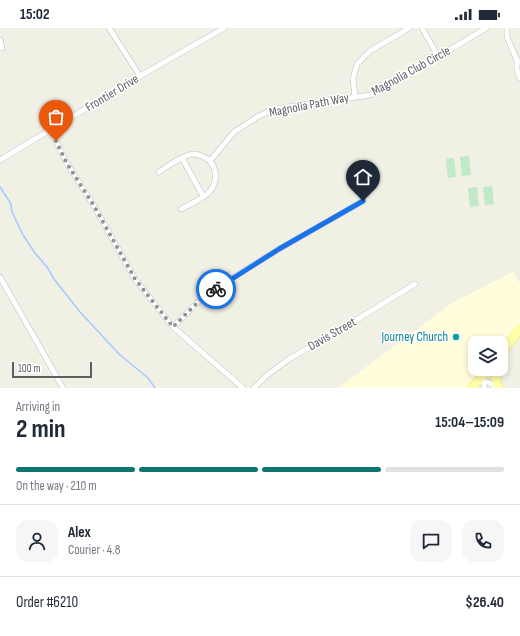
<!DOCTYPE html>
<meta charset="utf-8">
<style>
:root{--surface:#fff;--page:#f6f6f7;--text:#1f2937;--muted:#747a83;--line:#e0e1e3;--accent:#0f766e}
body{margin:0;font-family:"Sofia Sans Condensed",sans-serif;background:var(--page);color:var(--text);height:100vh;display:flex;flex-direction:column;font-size:15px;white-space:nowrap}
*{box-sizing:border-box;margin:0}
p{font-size:13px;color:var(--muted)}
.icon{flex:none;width:22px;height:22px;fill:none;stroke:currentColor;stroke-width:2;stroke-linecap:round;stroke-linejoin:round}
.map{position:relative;height:360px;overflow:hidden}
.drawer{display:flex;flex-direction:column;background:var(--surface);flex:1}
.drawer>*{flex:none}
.fabs{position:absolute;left:468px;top:308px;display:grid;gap:8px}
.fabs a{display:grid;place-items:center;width:40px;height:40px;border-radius:8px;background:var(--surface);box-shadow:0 2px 6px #0003;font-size:20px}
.scale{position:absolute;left:12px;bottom:10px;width:80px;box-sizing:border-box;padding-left:4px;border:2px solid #5d5f67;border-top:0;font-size:11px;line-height:14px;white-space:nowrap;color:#5d5f67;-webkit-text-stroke:3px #fff;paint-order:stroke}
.pin{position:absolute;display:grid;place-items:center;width:34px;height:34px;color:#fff;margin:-41px -17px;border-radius:50% 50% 50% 0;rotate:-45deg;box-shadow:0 0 4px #0007}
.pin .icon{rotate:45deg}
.courier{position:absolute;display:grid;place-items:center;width:40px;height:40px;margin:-20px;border:3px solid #1a73e8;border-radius:50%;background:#fff;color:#222;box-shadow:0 1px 5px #0007}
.head em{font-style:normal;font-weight:700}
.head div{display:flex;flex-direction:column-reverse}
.head{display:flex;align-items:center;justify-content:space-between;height:68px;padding:0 16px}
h1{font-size:26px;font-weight:700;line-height:30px}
.bar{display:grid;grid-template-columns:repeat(4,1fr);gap:6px 4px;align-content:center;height:48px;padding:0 16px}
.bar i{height:5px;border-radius:3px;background:var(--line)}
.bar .current{background:var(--accent)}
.bar p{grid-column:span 4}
.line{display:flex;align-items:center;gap:10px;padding:0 16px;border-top:1px solid var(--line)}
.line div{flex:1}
.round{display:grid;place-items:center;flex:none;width:42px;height:42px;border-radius:12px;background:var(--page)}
.status{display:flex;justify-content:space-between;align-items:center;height:28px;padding:0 20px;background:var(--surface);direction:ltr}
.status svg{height:11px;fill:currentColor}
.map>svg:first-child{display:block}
.commercial{fill:#fffddb}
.green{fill:#c0e9c7}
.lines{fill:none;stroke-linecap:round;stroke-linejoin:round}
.stream{stroke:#a6c9ff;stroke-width:1.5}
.street-casing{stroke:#bdbec5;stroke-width:6}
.primary-casing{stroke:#fce953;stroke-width:9}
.street{stroke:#fff;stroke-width:5}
.primary{stroke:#feffab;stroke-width:8}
.done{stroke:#909293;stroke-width:4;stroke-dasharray:0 7.2}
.route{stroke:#1a73e8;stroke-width:5}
.culture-dot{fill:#0f9aa8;stroke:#fff;stroke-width:1.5}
.labels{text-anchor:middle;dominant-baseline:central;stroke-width:3;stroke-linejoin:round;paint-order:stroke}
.street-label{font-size:13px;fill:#5d5f67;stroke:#fff}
.culture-label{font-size:13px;fill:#0d838f;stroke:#fff;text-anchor:end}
</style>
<div class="status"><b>15:02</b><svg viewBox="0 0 49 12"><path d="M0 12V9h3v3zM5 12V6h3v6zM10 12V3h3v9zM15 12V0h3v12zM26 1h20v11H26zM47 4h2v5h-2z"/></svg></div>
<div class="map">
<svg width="520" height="360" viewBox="0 0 520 360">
<rect width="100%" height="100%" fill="#f0f0e5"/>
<path class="commercial" d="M 513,244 L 520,255 L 520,303 L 501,328 L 501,315 L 475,315 L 475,341 L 491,341 L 475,360 L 338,360 L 452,275 Z"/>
<g class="green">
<path d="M 469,128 L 471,147 L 462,148 L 460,129 Z"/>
<path d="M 454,130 L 456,149 L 448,150 L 446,131 Z"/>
<path d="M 492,158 L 494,176 L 485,177 L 483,159 Z"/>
<path d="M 477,159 L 479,178 L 470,179 L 468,160 Z"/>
</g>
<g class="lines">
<path class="stream" d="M 0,159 L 11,176 L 12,184 L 23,207 L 35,225 L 47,239 L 54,251 L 80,284 L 119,326 L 148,350 L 155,360"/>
<defs>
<g id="street">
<path d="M 109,0 L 140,48"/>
<path d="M 422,0 L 438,28"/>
<path d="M 507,0 L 507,9 L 517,32 L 520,34"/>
<path d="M 0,12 L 2,20"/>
<path d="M 517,32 L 517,42 L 520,50"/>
<path d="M 355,69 L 353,51 L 357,36 L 370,23 L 409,0"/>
<path d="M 51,102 L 66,134 L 94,178 L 135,251 L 173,299 L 243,360"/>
<path d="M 182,130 L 203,168"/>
<path d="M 0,132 L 140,48 L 224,0"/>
<path d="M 210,133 L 234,104 L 257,89 L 272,82 L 287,79 L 370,67 L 398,53 L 486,0"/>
<path d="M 159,144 C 168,138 184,126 195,126 C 198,126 201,128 204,129 C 217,135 219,152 210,163 C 206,169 189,177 181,181"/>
<path d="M 0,249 L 63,360"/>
<path d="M 173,299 L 202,270 L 226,254 L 279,221 L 363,173"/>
<path d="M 480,351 L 484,354 L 488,354 L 497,360"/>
<path d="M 484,354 L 484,359 L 485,360"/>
<path d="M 254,360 L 266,348 L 289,331 L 335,305 L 415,256"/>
</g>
<g id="primary">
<path d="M 501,325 L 520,301"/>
<path d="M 495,341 L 496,353 L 499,360"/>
<path d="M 472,360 L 488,341"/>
</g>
</defs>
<use href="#street" class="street-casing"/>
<use href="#primary" class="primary-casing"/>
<use href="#street" class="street"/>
<use href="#primary" class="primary"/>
</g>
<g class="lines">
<path class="done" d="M 56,113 L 66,134 L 94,178 L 135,251 L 173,299 L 202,270 L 216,261"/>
<path class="route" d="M 216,261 L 279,221 L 363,173"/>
</g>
<circle class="culture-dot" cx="456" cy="309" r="4"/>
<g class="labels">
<g class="street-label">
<text transform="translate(411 43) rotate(-29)">Magnolia Club Circle</text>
<text transform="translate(112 65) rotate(-31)">Frontier Drive</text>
<text transform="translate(309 77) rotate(-11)">Magnolia Path Way</text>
<text transform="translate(332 306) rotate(-30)">Davis Street</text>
</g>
<g class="culture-label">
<text x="448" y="309">Journey Church</text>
</g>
</g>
</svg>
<div class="fabs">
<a><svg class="icon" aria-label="layers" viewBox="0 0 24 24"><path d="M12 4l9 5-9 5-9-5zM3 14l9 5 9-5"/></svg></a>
</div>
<div class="scale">100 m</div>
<div class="pin" style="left:56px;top:113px;background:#ea580c"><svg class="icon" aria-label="bag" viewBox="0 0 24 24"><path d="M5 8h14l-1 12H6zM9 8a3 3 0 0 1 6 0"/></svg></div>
<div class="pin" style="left:363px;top:173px;background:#1f2937"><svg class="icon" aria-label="home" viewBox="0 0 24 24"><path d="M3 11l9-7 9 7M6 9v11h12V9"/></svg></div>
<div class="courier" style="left:216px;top:261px"><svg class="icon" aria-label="bike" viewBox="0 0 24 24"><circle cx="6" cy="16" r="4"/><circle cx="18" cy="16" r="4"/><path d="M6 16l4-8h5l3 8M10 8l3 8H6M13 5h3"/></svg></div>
</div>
<section class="drawer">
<div class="head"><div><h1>2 min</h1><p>Arriving in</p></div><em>15:04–15:09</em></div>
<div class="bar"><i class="current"></i><i class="current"></i><i class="current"></i><i></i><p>On the way · 210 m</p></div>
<div class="line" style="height:72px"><a class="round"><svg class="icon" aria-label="person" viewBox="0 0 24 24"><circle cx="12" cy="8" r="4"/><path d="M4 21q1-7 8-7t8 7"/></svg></a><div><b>Alex</b><p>Courier · 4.8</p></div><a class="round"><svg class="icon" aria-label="chat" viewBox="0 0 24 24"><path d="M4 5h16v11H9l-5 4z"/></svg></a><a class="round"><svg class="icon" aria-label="phone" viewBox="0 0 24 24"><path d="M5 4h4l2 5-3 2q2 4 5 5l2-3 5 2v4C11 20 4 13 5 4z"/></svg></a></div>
<div class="line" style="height:52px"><div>Order #6210</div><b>$26.40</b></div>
</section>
